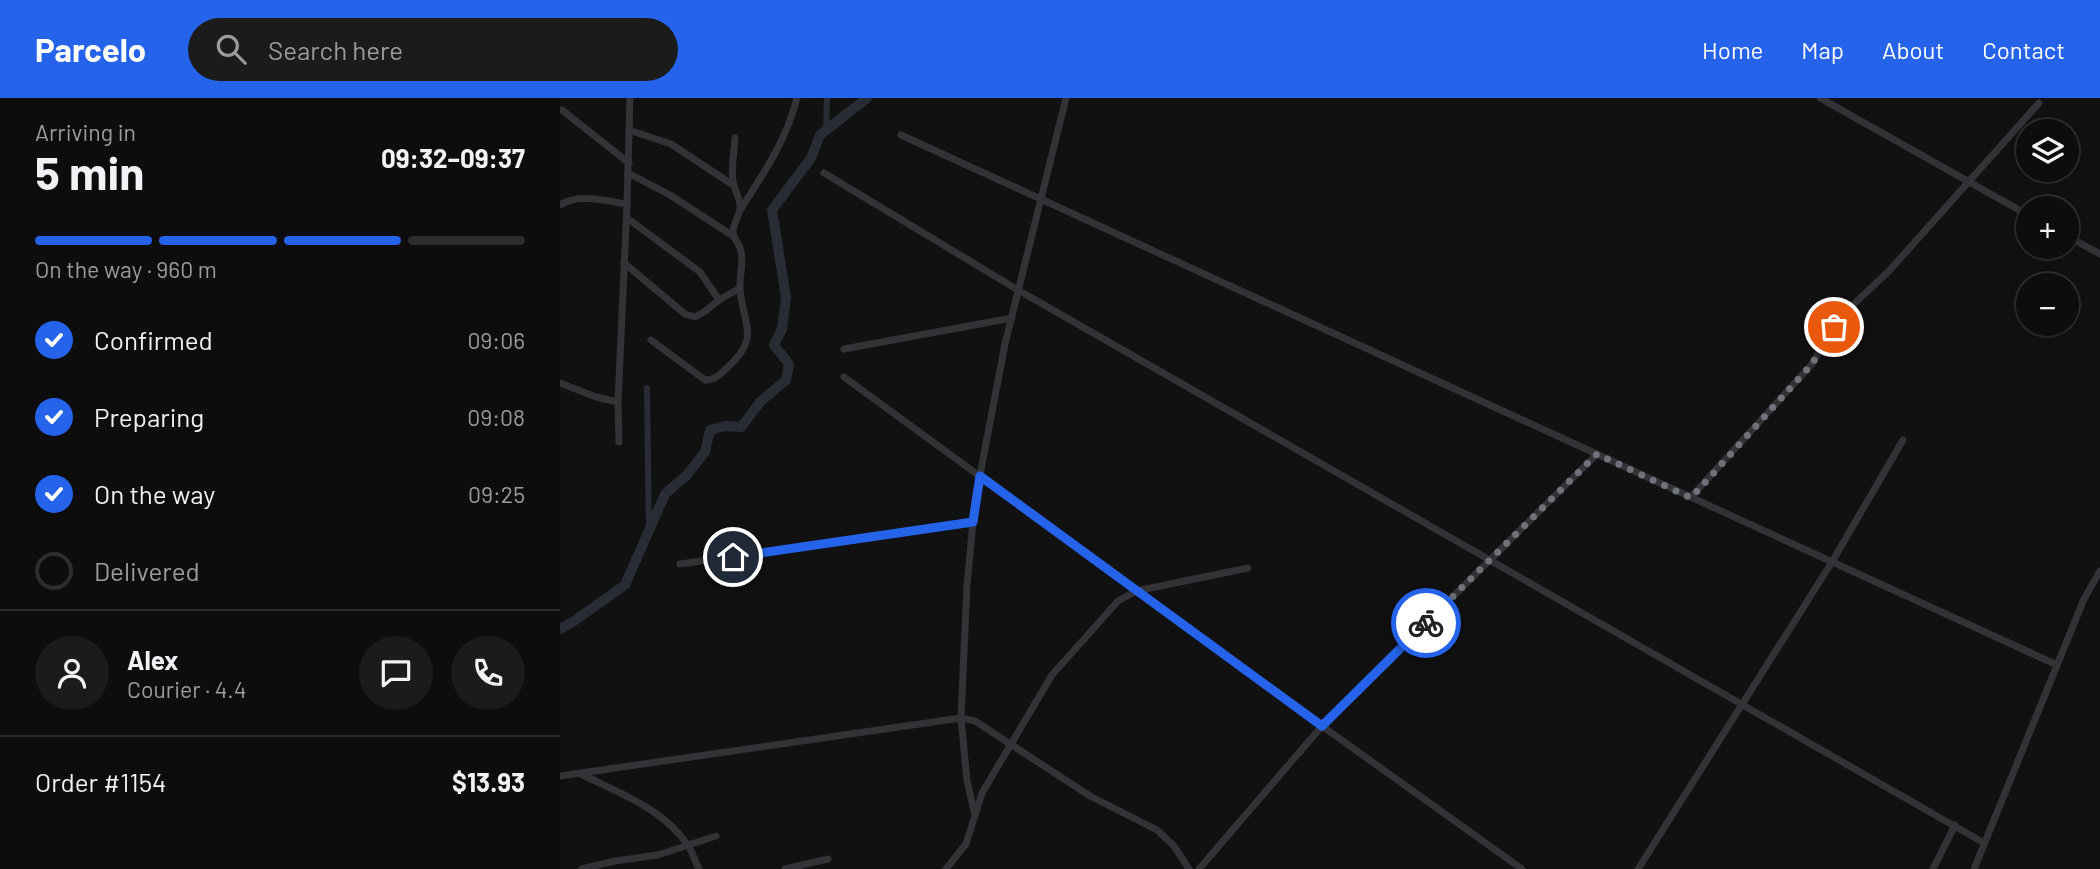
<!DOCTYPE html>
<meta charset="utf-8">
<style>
:root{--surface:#0d0d0e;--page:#1b1b1c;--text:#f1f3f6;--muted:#9a9c9e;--line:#2d2d2e;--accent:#2563eb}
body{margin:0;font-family:Barlow,sans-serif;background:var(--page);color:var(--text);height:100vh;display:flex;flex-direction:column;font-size:26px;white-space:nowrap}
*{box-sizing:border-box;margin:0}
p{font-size:23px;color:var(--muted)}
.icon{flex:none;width:38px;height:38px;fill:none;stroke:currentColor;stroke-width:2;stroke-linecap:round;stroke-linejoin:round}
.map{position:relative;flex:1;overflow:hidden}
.sheet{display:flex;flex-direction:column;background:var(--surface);width:560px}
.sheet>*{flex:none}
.fabs{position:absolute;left:1456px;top:21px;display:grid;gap:14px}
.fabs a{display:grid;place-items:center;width:63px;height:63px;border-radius:50%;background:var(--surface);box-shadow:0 4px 10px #0003,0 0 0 2px var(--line);font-size:35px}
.pin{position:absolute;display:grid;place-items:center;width:60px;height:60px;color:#fff;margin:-30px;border:4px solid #fff;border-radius:50%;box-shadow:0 2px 7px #0007}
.courier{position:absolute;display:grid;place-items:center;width:70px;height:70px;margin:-35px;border:5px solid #2563eb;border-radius:50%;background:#fff;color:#222;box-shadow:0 2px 9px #0007}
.head em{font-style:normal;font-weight:700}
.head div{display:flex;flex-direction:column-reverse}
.head{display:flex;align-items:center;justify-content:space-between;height:119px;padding:0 35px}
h1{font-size:46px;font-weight:700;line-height:52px}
.bar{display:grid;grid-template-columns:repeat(4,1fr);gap:10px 7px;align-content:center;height:84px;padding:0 35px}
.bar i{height:9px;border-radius:5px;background:var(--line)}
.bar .current{background:var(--accent)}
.bar p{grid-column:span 4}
.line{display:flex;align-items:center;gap:18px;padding:0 35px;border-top:2px solid var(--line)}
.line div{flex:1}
.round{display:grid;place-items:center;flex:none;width:74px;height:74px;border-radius:37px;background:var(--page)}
ol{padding:0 35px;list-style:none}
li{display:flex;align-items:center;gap:21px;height:77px}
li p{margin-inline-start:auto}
li .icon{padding:7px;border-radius:50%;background:var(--accent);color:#fff;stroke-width:4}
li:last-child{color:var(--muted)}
li i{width:38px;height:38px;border:4px solid var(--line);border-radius:50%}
header{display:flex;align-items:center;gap:42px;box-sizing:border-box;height:98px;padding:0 35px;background:var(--accent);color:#fff}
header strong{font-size:33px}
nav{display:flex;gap:38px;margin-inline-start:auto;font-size:24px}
.search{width:490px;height:63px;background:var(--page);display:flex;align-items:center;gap:18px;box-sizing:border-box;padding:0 24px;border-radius:38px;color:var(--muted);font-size:26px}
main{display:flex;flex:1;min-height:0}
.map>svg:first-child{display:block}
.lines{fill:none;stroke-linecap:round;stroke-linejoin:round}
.canal{stroke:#282d35;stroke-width:6}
.river{stroke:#282d35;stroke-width:10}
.minor{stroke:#323237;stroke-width:7}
.done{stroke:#6f717b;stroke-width:7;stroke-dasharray:0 12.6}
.route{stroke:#2563eb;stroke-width:9}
</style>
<header>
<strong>Parcelo</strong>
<div class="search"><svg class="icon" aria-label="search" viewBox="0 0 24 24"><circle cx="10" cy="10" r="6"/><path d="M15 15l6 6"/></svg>Search here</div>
<nav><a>Home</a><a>Map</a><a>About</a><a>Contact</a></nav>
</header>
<main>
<section class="sheet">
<div class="head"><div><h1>5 min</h1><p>Arriving in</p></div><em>09:32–09:37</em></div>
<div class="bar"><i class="current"></i><i class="current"></i><i class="current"></i><i></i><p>On the way · 960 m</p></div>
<ol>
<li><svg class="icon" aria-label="check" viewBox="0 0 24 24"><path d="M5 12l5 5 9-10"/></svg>Confirmed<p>09:06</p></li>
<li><svg class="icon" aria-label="check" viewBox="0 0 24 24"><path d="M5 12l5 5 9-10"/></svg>Preparing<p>09:08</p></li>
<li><svg class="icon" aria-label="check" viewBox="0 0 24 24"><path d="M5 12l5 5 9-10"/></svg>On the way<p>09:25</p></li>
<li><i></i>Delivered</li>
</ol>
<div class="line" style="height:126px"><a class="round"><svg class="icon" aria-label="person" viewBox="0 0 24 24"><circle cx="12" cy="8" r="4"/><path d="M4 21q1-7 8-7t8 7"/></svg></a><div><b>Alex</b><p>Courier · 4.4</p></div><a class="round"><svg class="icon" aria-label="chat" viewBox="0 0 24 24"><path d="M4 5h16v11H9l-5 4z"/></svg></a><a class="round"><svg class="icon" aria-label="phone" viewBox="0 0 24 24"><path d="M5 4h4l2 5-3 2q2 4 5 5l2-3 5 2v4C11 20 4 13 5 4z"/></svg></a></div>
<div class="line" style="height:91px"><div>Order #1154</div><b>$13.93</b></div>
</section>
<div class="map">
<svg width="1540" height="771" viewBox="0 0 1540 771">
<rect width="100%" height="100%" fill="#111112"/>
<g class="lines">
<g class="canal">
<path d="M 266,33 L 267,0"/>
<path d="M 87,290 L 89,436"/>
</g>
<path class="river" d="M 0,531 L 14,523 L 65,487 L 105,396 L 127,377 L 145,354 L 150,332 L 165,328 L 181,329 L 201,303 L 226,282 L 229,266 L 214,247 L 222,231 L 226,199 L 212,112 L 251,60 L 260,37 L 307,0"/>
<g class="minor">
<path d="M 1260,0 L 1468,117"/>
<path d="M 2,12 L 69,65"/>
<path d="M 69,32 L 111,46 L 173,87"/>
<path d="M 341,37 L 1497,567"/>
<path d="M 68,75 L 110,97 L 173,138"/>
<path d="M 264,75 L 458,192 L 1424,745"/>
<path d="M 0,107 C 19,95 46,103 67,106"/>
<path d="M 180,112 C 204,75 226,43 237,0"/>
<path d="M 67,120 L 140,174 L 159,202"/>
<path d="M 1507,138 L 1540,156"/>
<path d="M 64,165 L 125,216 L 135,219 L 144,214 L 159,202 L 180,190"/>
<path d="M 91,242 L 145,282 C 155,282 161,276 168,269 C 201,239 183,227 180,191 C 179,178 184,165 181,153 C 180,146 173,141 173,134 C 173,125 180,118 180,109 C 180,99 174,92 173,83 C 171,69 174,55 175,40"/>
<path d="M 284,251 L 452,220"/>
<path d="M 284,279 L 762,628 L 962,771"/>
<path d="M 0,285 L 36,299 L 58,304"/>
<path d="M 59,344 L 58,304 L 67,106 L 70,0"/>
<path d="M 1131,399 L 1252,266 L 1274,229 L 1296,204 L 1329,173 L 1479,5"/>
<path d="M 120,466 L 413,424"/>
<path d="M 21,676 C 59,695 102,710 127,746 C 132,753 135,763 139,771"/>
<path d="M 0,678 L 401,620 L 415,623 L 530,698 L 597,732 L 614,748 L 629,771"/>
<path d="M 415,717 L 407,683 L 401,620 L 407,487 L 415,403 L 445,246 L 506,0"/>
<path d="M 22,771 L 55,763 L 98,757 L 156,738"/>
<path d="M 225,771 L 268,761"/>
<path d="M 386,771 L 406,746 L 422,695 L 492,577 L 558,503 L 576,493 L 688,470"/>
<path d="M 639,771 L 762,628 L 1037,356"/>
<path d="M 1078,771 L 1272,464 L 1343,342"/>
<path d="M 1373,771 L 1395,727"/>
<path d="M 1414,771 L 1524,501 L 1540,473"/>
</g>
</g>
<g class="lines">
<path class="done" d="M 866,525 L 1037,356 L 1131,400 L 1252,266 L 1274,229"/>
<path class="route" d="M 173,459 L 413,424 L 420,378 L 762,628 L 866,525"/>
</g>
</svg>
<div class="fabs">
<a><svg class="icon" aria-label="layers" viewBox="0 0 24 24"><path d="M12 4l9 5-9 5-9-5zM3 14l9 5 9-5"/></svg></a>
<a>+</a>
<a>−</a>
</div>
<div class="pin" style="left:1274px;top:229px;background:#ea580c"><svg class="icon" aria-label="bag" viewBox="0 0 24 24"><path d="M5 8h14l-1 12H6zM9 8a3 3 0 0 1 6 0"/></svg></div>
<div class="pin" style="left:173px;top:459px;background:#1f2937"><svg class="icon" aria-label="home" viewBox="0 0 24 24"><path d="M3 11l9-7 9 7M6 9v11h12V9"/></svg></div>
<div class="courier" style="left:866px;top:525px"><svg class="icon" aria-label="bike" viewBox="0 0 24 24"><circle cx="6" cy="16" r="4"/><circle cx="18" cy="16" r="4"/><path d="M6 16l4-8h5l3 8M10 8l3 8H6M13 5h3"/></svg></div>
</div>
</main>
